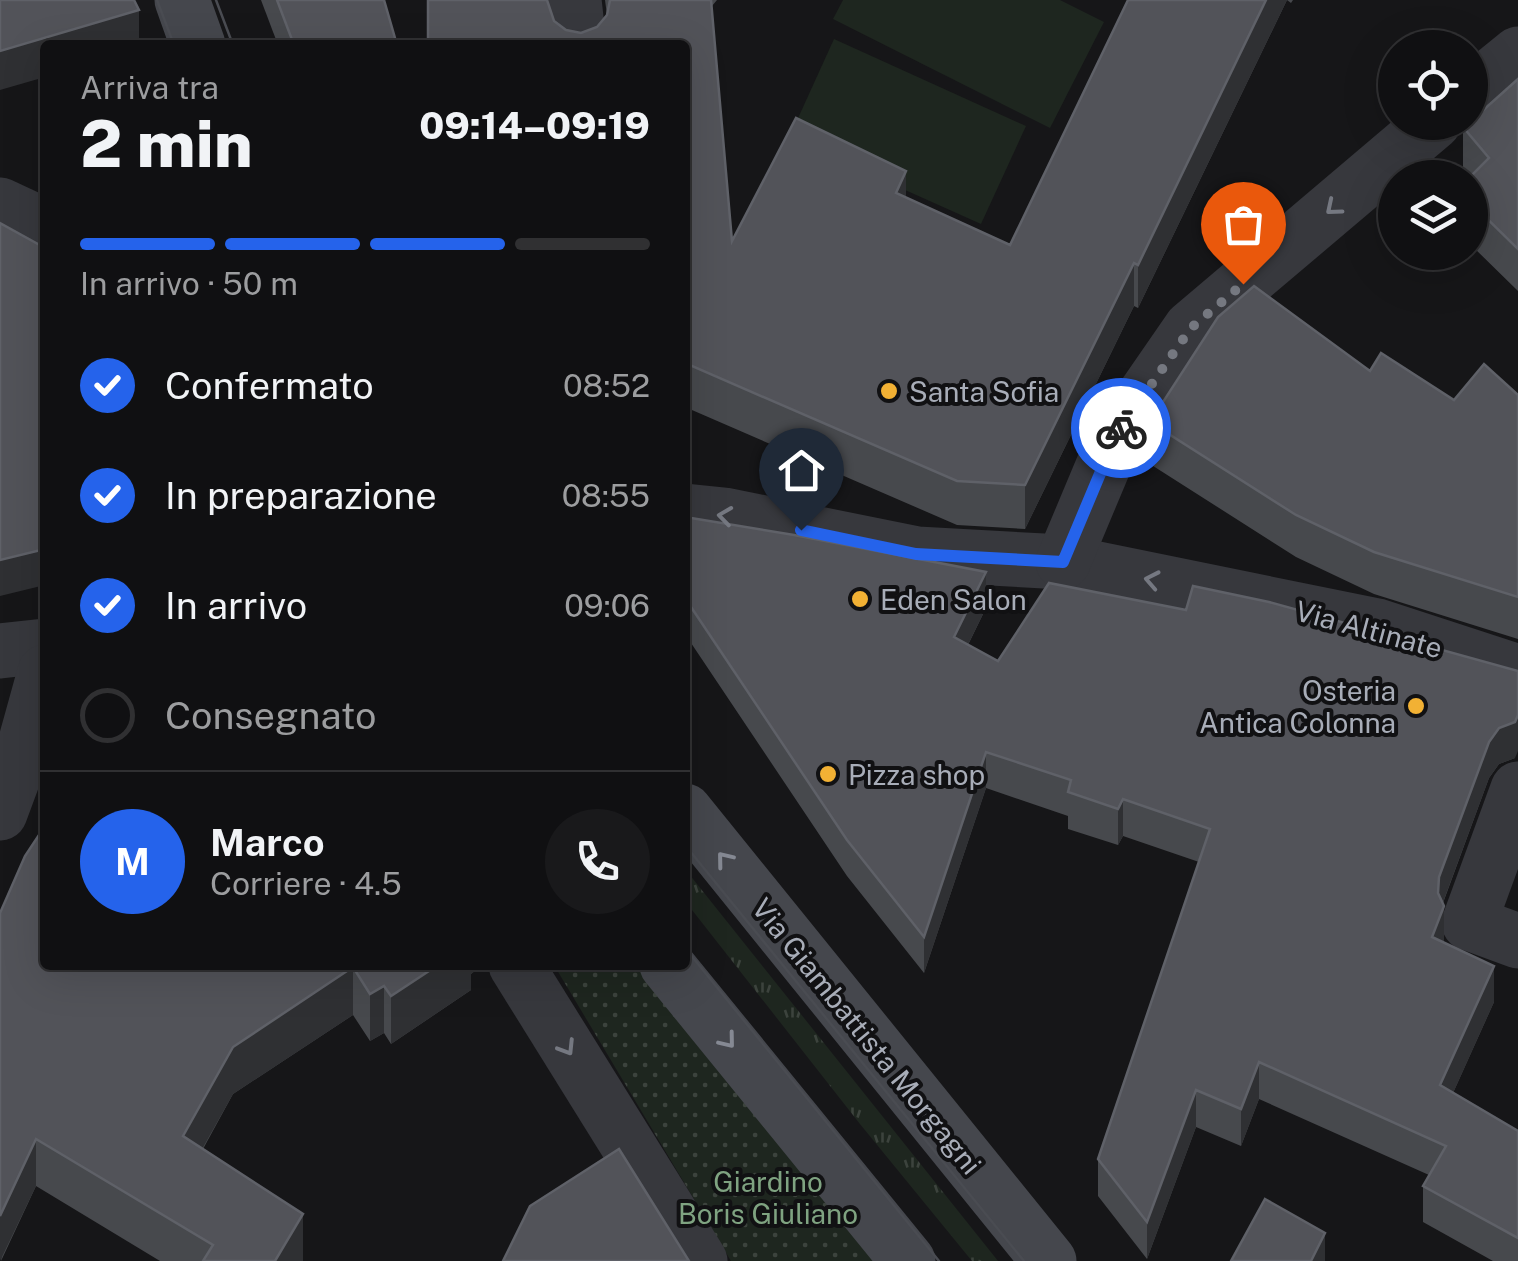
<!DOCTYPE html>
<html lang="it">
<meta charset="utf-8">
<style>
:root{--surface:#101012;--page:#19191b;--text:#f1f3f6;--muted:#9c9d9f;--line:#303032;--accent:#2563eb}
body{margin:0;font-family:"Public Sans",sans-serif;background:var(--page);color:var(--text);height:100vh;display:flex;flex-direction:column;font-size:38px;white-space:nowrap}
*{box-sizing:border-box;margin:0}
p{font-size:32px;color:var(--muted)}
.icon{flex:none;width:55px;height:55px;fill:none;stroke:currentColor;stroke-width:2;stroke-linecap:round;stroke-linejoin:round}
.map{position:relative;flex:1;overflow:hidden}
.panel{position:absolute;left:40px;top:40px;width:650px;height:930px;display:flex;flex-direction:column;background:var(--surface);border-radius:10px;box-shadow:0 10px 40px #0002,0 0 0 2px var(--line)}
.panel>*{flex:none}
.controls{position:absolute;left:1378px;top:30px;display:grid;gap:20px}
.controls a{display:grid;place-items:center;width:110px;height:110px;border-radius:50%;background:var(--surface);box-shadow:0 10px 40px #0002,0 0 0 2px var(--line);font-size:50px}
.pin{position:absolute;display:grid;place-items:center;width:85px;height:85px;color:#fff;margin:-102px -42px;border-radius:50% 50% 50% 0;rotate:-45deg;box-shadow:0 0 10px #0007}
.pin .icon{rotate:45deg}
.courier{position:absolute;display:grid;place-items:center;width:100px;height:100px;margin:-50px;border:8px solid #2563eb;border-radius:50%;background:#fff;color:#222;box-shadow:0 2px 12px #0007}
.head em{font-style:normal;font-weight:800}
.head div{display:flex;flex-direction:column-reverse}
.head{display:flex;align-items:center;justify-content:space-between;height:170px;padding:0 40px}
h1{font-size:65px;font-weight:800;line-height:75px}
.bar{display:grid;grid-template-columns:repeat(4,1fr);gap:15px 10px;align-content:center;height:120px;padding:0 40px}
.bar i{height:12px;border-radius:8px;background:var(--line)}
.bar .on{background:var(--accent)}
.bar p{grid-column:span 4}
.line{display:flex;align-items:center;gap:25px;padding:0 40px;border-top:2px solid var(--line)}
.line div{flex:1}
.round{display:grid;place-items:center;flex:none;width:105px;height:105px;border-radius:52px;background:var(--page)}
ol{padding:0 40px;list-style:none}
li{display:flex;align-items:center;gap:30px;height:110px}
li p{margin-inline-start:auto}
li .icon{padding:10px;border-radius:50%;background:var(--accent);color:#fff;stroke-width:4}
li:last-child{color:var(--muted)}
li i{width:55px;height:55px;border:5px solid var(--line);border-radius:50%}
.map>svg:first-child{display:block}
.grass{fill:url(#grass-tufts)}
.park{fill:url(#park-dots)}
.pitch{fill:#1e261f}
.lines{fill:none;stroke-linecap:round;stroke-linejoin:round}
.street{stroke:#37383d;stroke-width:55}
.secondary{stroke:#45474d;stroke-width:55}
.tram{stroke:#4a4c52;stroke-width:2.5}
.wall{fill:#47494d}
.shaded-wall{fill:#2f3033}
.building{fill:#525359;stroke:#5f6168;stroke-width:2.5}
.oneway{stroke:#757881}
.oneway2{stroke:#858993}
.done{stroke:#757880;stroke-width:10;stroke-dasharray:0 18}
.route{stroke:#2563eb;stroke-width:12}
.poi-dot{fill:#f2b134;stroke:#111113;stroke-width:4}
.labels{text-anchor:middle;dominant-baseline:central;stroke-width:8;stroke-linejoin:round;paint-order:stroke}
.poi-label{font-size:28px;fill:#a8adb8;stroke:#111113;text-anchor:start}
.street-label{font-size:28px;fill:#a8adb8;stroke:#111113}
.park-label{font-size:28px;fill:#7fa381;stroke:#111113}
</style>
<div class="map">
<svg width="1518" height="1261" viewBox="0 0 1518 1261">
<defs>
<pattern id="grass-tufts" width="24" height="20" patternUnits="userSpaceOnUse" patternTransform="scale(2.5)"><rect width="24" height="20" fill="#1e261f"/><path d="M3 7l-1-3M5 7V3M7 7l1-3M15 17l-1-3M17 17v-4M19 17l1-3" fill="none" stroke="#3c433d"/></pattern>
<pattern id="park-dots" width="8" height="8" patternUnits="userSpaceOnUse" patternTransform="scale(2.5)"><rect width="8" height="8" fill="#1e261f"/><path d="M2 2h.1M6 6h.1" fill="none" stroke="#3c433d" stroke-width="1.8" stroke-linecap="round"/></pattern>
</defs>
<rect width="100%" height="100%" fill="#161618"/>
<path class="grass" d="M 685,869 L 998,1261 L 972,1261 L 860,1124 L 685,901 Z"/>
<path class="park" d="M 554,965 L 669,965 L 900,1261 L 731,1261 Z"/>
<g class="pitch">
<path d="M 843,0 L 1060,0 L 1104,22 L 1050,128 L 833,19 Z"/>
<path d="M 834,39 L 1026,126 L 981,224 L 789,138 Z"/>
</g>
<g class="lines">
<g class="street">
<path d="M 574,0 L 579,45"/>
<path d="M 1470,93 L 1518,54"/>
<path d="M 0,205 L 45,226"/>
<path d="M 685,511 L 724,515 L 917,554 L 1063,562 L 1377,626 L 1518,672"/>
<path d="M 1063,562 L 1115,438 L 1191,328 L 1434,122"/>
<path d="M 0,651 L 45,646"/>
<path d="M 1518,789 L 1469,923 L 1518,941"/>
<path d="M 0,813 L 24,748 L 45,672"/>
<path d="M 516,965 L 700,1261"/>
</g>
<g class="secondary">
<path d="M 182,0 L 198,45"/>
<path d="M 685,811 L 1049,1261"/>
<path d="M 667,965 L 908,1261"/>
</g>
<g class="tram">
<path d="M 157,0 L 174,45"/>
<path d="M 216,0 L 233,45"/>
<path d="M 685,845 L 1024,1261"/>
<path d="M 685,948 L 939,1261"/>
</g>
</g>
<g class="wall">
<path d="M 261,0 L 384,0 L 397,45 L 278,45 Z"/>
<path d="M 605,0 L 717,0 L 712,6 L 732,241 L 906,197 L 1010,245 L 1128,0 L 1293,0 L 1291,3 L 1287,0 L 1138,308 L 1134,306 L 1025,529 L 957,525 L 685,407 L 685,45 L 428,45 L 548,5 L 554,21 L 566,30 L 581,33 L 597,27 L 607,15 Z"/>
<path d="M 1518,79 L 1518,291 L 1470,244 L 1470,178 L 1463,169 L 1463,127 Z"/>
<path d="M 1370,371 L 1454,400 L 1518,395 L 1518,639 L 1374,594 L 1296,557 L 1150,464 L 1150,422 Z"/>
<path d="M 685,517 L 986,608 L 968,645 L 998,661 L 1515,758 L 1499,764 L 1489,778 L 1443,903 L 1444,943 L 1494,1002 L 1453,1093 L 1518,1131 L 1518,1261 L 1493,1261 L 1423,1222 L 1423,1186 L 1429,1175 L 1259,1099 L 1241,1146 L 1196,1127 L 1147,1259 L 1098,1196 L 1098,1159 L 1199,862 L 1123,836 L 1118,845 L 1068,829 L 1068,816 L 986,788 L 924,973 L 847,876 L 685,634 Z"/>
<path d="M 45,826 L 481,965 L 471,974 L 471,990 L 391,1044 L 384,1033 L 370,1041 L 353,1015 L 233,1094 L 203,1149 L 303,1261 L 160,1261 L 36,1186 L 1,1261 Z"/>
</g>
<g class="shaded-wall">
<path d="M 1266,0 L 1287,0 L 1138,308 L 1138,265 Z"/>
<path d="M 139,10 L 139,45 L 45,45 L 45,77 L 0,90 L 0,51 Z"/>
<path d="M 906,171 L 906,214 L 896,193 Z"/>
<path d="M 1134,263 L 1134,306 L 1025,529 L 1025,485 Z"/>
<path d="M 45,549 L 45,585 L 0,596 L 0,560 Z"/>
<path d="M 986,572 L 986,608 L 954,673 L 954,637 Z"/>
<path d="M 1518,715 L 1518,751 L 1515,758 L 1499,764 L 1489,778 L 1439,913 L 1444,906 L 1444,942 L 1432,974 L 1432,937 L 1439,877 L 1489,742 L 1499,728 Z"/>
<path d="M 986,752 L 986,788 L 924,973 L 924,937 Z"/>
<path d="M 1123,799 L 1123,836 L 1118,845 L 1118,809 Z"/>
<path d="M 438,965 L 481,965 L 481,967 L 471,974 L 471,990 L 391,1044 L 391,996 Z"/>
<path d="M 1494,966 L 1494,1002 L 1440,1122 L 1440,1085 Z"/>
<path d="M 353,967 L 353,1015 L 233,1094 L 183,1183 L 183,1136 L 233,1047 Z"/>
<path d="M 384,986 L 384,1033 L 370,1041 L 370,994 Z"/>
<path d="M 1259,1062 L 1259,1099 L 1241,1146 L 1241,1109 Z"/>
<path d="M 1196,1090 L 1196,1127 L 1147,1259 L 1147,1222 Z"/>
<path d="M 36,1139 L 36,1186 L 0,1261 L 0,1216 Z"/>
<path d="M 303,1214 L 303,1261 L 275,1261 Z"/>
<path d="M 1325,1233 L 1325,1261 L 1311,1261 Z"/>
</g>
<g class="building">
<path d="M 0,0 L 134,0 L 139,10 L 0,51 Z"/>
<path d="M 277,0 L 384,0 L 397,45 L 294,45 Z"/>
<path d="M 428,0 L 547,0 L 554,21 L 566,30 L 581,33 L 597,27 L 607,15 L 610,0 L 711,0 L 732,241 L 796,118 L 906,171 L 896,193 L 1010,245 L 1128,0 L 1266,0 L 1138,265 L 1134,263 L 1025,485 L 957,481 L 685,363 L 685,45 L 428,45 Z"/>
<path d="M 1518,79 L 1518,249 L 1470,202 L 1469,178 L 1489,158 L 1463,127 L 1470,122 Z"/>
<path d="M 0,223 L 45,248 L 45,549 L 0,560 Z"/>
<path d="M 1254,286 L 1370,371 L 1381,353 L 1454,400 L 1484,364 L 1518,395 L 1518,597 L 1374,552 L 1296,515 L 1150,422 L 1218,317 Z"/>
<path d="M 685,517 L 794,535 L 986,572 L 954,637 L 998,661 L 1049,583 L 1186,610 L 1193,586 L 1269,602 L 1518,671 L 1518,715 L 1515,722 L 1499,728 L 1489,742 L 1439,877 L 1438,893 L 1444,906 L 1432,937 L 1494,966 L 1440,1085 L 1518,1131 L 1518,1238 L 1423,1186 L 1446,1146 L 1259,1062 L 1241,1109 L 1196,1090 L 1147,1222 L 1098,1159 L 1210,829 L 1123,799 L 1118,809 L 1068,792 L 1071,780 L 986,752 L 924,937 L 847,840 L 685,598 Z"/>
<path d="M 45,826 L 45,965 L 438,965 L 391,996 L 384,986 L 370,994 L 353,967 L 233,1047 L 183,1136 L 303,1214 L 275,1261 L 203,1261 L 213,1245 L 36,1139 L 0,1216 L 0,913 L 25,856 Z"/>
<path d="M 619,1149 L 689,1261 L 503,1261 L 530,1206 Z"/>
<path d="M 1265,1199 L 1325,1233 L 1311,1261 L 1231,1261 Z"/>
</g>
<defs><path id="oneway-chevron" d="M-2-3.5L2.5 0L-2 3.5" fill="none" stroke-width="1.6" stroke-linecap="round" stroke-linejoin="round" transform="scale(2.5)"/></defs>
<g class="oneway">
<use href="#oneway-chevron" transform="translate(1333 208) rotate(140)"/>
<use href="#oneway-chevron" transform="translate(725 516) rotate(-172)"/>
<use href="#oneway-chevron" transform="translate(1152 580) rotate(-169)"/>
<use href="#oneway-chevron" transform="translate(567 1048) rotate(58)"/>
</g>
<g class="oneway2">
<use href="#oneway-chevron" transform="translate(724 859) rotate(-129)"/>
<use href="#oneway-chevron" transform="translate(728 1041) rotate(51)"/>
</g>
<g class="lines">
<path class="done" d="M 1121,428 L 1191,328 L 1243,284"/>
<path class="route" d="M 801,530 L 916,554 L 1063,562 L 1115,438 L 1121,428"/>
</g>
<g class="poi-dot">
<circle cx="889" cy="391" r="10"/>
<circle cx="860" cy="599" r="10"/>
<circle cx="1416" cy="706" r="10"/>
<circle cx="828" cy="774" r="10"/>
</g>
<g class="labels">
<g class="poi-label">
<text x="909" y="391">Santa Sofia</text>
<text x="880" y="599">Eden Salon</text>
<text x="1396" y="690" text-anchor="end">Osteria<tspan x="1396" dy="32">Antica Colonna</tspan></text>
<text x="848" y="774">Pizza shop</text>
</g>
<g class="street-label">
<text transform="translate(1369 629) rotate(15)">Via Altinate</text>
<text transform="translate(867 1036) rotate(51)">Via Giambattista Morgagni</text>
</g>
<g class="park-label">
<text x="768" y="1181">Giardino<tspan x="768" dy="32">Boris Giuliano</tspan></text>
</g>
</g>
</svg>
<div class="controls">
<a><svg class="icon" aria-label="locate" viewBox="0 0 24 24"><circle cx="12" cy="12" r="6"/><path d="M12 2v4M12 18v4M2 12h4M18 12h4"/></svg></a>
<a><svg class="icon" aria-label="layers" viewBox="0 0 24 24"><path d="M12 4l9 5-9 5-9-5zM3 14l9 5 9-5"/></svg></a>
</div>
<div class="pin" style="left:1243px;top:284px;background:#ea580c"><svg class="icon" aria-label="bag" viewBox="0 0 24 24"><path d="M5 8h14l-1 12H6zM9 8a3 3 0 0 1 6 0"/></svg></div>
<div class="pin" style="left:801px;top:530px;background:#1f2937"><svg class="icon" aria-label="home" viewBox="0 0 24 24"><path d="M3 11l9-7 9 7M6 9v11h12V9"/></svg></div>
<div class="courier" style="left:1121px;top:428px"><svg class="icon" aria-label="bike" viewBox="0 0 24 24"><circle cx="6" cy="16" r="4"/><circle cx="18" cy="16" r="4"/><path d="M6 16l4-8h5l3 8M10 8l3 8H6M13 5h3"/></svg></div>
<section class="panel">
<div class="head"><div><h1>2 min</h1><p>Arriva tra</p></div><em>09:14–09:19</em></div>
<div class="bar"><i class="on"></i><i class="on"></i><i class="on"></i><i></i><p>In arrivo · 50 m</p></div>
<ol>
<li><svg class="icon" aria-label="check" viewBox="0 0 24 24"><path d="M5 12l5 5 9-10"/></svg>Confermato<p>08:52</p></li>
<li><svg class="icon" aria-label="check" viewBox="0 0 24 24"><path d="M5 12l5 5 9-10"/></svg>In preparazione<p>08:55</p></li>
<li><svg class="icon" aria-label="check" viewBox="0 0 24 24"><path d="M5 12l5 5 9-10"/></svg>In arrivo<p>09:06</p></li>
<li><i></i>Consegnato</li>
</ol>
<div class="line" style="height:180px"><b class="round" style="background:var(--accent);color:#fff">M</b><div><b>Marco</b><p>Corriere · 4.5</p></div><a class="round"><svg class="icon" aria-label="phone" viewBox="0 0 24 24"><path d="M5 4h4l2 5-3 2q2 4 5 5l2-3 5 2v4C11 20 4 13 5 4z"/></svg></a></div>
</section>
</div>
